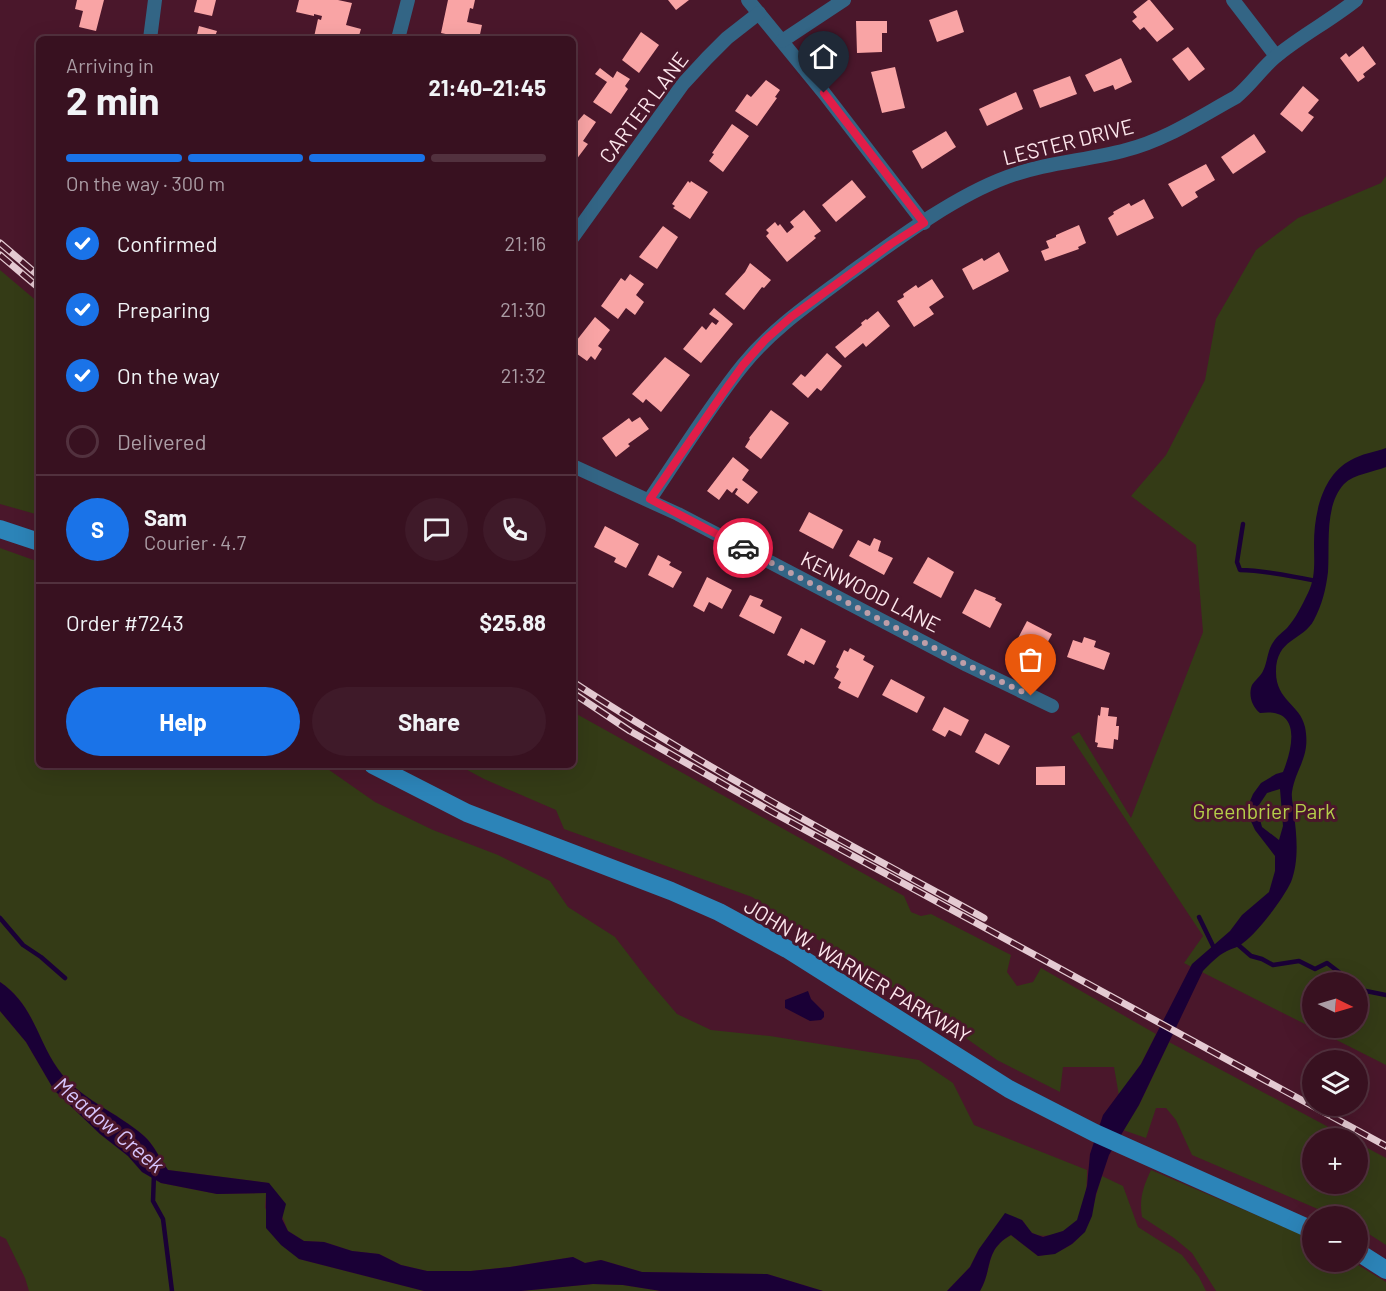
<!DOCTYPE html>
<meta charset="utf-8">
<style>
:root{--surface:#381120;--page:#3f1a29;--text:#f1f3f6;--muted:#ab9da5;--line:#52313e;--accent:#1a73e8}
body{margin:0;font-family:Barlow,sans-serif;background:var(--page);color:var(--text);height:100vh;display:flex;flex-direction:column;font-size:22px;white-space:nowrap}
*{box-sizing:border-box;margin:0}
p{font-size:20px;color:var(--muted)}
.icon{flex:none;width:33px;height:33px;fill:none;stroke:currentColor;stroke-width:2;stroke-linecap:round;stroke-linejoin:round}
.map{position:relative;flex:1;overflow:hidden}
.sheet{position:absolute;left:36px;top:36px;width:540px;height:732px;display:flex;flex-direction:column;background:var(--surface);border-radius:9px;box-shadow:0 6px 24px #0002,0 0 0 2px var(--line)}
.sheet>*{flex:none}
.needle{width:39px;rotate:95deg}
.buttons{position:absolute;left:1302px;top:972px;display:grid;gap:12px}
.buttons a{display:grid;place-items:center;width:66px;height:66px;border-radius:50%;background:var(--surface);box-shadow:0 6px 24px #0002,0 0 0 2px var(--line);font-size:30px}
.pin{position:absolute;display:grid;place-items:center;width:51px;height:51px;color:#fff;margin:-62px -26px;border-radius:50% 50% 50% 0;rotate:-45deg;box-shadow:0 0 6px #0007}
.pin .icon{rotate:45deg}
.courier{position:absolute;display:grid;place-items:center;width:60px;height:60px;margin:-30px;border:4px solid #e11d48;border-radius:50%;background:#fff;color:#222;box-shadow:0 2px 8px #0007}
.summary em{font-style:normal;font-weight:700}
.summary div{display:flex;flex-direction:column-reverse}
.summary{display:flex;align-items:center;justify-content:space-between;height:102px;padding:0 30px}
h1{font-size:39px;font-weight:700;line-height:45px}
.bar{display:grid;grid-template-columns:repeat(4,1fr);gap:9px 6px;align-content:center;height:72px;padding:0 30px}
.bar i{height:8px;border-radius:4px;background:var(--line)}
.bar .active{background:var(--accent)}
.bar p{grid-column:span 4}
.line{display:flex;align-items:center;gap:15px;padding:0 30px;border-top:2px solid var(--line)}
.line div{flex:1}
.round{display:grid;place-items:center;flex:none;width:63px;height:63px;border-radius:32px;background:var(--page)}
ol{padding:0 30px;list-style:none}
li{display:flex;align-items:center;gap:18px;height:66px}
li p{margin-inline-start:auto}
li .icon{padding:6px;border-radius:50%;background:var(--accent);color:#fff;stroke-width:4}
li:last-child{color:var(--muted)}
li i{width:33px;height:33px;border:3px solid var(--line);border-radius:50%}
.cta{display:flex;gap:12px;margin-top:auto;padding:12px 30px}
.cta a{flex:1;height:69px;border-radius:36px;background:var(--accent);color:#fff;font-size:24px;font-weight:700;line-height:69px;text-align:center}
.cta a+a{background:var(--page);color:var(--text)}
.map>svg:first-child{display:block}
.green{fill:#343b16;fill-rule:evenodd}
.water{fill:#1a0036;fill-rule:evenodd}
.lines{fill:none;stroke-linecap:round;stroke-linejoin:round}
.stream{stroke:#1a0036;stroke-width:4.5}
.building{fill:#f9a4a5}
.street{stroke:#336585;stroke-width:14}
.secondary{stroke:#2c84b8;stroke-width:18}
.rail-casing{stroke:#e4cad2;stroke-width:7}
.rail{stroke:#4a172b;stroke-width:4.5;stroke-dasharray:14;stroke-linecap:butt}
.done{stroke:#be9ea8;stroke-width:6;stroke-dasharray:0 10.8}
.route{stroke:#e11d48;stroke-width:8}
.labels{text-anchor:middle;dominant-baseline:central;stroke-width:6;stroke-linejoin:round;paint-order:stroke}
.street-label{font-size:21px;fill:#fce6ec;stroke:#4a172b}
.park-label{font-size:21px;fill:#b5ce4a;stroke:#4a172b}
.water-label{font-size:22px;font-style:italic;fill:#d6c4fc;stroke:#4a172b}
</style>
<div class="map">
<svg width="1386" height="1291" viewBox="0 0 1386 1291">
<rect width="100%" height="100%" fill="#4a172b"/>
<g class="green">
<path d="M 1386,176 L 1386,1065 L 1184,963 L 1203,936 L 1071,737 L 1079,732 L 1131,818 L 1203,632 L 1196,545 L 1131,496 L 1166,455 L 1205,380 L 1216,319 L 1256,250 L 1298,218 L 1381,183 ZM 1312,982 L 1358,982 L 1358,1028 L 1312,1028 Z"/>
<path d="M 0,270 L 39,303 L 39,515 L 0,504 Z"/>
<path d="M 0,548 L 39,562 L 39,765 L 322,765 L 375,802 L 433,830 L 498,855 L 550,881 L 568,907 L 615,937 L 648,980 L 677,1014 L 711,1030 L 770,1036 L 919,1060 L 953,1083 L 974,1125 L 1087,1170 C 1087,1185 1086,1209 1077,1221 C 1068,1232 1042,1242 1030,1231 C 1027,1228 1025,1223 1022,1220 L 979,1249 L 970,1267 L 947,1291 L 823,1291 L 767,1274 L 642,1272 L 601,1260 L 585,1263 L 573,1257 L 510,1267 L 471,1271 L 427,1271 L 401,1265 L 379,1254 L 352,1251 L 324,1242 L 304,1241 L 288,1231 L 269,1183 L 168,1170 C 160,1159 154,1145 144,1136 C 117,1112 79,1099 58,1069 C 36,1039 34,1005 0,982 Z"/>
<path d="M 573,712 L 904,896 L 911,912 L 921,916 L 931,914 L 1011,955 L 1007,972 L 1017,986 L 1033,982 L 1041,968 L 1156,1034 L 1141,1064 L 1119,1096 L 1114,1067 L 1063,1067 L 1060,1092 L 997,1060 L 919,1005 L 752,897 L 564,829 L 556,810 L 484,779 L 458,765 L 573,765 Z"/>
<path d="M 0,1011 L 26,1042 L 54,1090 L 100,1134 L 128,1156 L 142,1172 L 161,1183 L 217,1194 L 266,1193 L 265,1208 L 299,1259 L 424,1291 L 29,1291 L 25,1278 L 6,1239 L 0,1236 Z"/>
<path d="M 1169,1042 L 1349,1138 L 1312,1138 L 1312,1184 L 1358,1184 L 1358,1143 L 1386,1158 L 1386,1245 L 1358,1227 L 1358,1216 L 1334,1216 L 1192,1155 L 1176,1120 L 1166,1108 L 1156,1108 L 1146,1138 L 1123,1130 L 1139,1105 Z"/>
<path d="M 1151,1170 L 1312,1239 L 1312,1262 L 1353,1262 L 1386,1282 L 1386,1291 L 1216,1291 L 1192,1253 L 1174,1238 L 1142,1217 C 1139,1199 1143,1187 1151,1170 Z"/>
<path d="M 1102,1176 L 1123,1186 L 1138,1227 L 1182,1255 L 1199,1277 L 1206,1291 L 980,1291 C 993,1269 984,1250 1011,1235 L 1038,1256 C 1092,1249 1088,1216 1102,1176 Z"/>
<path d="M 593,1284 L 623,1285 L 661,1291 L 521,1291 Z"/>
</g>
<g class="water">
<path d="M 1386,448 L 1386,467 C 1374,472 1354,474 1344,484 C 1324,506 1330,545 1328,572 C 1326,589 1322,605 1314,620 C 1303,641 1276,638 1276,672 C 1276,701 1300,704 1305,727 C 1311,757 1296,767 1292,792 C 1291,799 1294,808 1294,815 C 1297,836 1299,862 1291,882 C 1283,899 1258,932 1243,943 C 1239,947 1233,948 1227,951 C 1217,956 1211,963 1203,971 L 1139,1105 L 1109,1155 L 1096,1194 L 1092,1216 L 1085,1232 L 1072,1244 L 1055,1254 L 1038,1256 L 1011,1235 C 984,1250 993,1269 980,1291 L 947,1291 L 970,1267 L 979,1249 L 1005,1213 L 1022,1220 L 1032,1233 L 1043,1237 L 1063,1231 L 1077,1220 L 1087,1186 L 1090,1154 L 1103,1115 L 1141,1064 L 1192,964 L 1230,931 L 1242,915 L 1269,892 L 1275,871 L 1275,856 L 1255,830 L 1249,817 L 1248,806 L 1253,794 L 1261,783 L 1276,774 L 1283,772 C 1293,747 1302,707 1260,713 C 1252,707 1248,695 1252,685 C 1255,680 1261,676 1263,671 C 1268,661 1267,650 1274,641 C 1277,636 1283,632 1287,628 C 1296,618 1302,605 1308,593 C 1316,577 1314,561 1314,544 C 1314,514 1322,475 1351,460 C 1361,454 1375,452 1386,448 ZM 1280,789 L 1283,826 L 1279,840 L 1262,827 L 1257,808 L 1267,793 Z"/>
<path d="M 0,982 C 33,1004 37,1039 58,1069 C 79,1099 117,1112 144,1136 C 154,1145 160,1159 168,1170 L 269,1183 L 286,1204 L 282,1219 L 288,1231 L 304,1241 L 324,1242 L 352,1251 L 379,1254 L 401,1265 L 427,1271 L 471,1271 L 510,1267 L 573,1257 L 585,1263 L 601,1260 L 642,1272 L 767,1274 L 823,1291 L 661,1291 L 623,1285 L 593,1284 L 521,1291 L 424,1291 L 299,1259 L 281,1245 L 266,1228 L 266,1193 L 217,1194 L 161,1183 L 142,1172 L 128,1156 L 100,1134 L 54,1090 L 26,1042 L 0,1011 Z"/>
<path d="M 808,991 L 811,999 L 824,1012 L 824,1017 L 821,1020 L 810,1021 L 785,1008 L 785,1000 Z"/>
</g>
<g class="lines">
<g class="stream">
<path d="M 1243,524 L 1237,562 L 1240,570 C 1266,570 1292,577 1318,581"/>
<path d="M 1199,917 L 1215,950"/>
<path d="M 0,918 L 23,945 L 41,957 L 65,978"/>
<path d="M 1236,943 L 1251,956 L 1262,959 L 1273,965 L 1299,961 L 1315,969 L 1327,963 L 1352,982"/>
<path d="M 1358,987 L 1361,990 L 1386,995"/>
<path d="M 154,1174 L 153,1201 L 163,1219 L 172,1291"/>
</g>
</g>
<g class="building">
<path d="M 77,0 L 104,0 L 96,31 L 79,27 L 83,11 L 75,9 Z"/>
<path d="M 197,0 L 216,0 L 212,16 L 194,12 Z"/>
<path d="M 299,0 L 338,0 L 352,3 L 346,25 L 361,29 L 358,39 L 322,39 L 314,37 L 318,19 L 321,20 L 322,16 L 314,14 L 314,16 L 296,12 Z"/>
<path d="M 448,0 L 475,0 L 473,9 L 470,8 L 467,22 L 482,25 L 479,39 L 469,39 L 441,33 Z"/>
<path d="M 668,0 L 689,0 L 676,10 Z"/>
<path d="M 1148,0 L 1150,0 L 1174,29 L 1157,42 L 1144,27 L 1140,30 L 1132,21 L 1137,17 L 1133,12 Z"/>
<path d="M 957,10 L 964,32 L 937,42 L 929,20 Z"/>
<path d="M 856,21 L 887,21 L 887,33 L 882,33 L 882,52 L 857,53 Z"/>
<path d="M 199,26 L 217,31 L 214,39 L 196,39 Z"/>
<path d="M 641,32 L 659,45 L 639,73 L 622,60 Z"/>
<path d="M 1363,46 L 1376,64 L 1363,74 L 1365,77 L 1358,82 L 1340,58 L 1346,53 L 1349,57 Z"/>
<path d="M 1188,47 L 1205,69 L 1189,81 L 1172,59 Z"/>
<path d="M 1121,58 L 1132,82 L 1115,90 L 1113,85 L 1094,92 L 1085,75 Z"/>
<path d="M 895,67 L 905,108 L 882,113 L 871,72 Z"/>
<path d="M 600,68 L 613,78 L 617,71 L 630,79 L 625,86 L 628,89 L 611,114 L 593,102 L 607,82 L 595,74 Z"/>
<path d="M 1070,76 L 1077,94 L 1040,108 L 1033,90 Z"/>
<path d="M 766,80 L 780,90 L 775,97 L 777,98 L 757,126 L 735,111 L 747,94 L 751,97 Z"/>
<path d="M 1303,86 L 1319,100 L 1308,113 L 1314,117 L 1302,132 L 1280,114 Z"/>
<path d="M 1016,92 L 1023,109 L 987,126 L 979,109 Z"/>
<path d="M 584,114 L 596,122 L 583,141 L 588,144 L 576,160 L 573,158 L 573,120 L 574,118 L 578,121 Z"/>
<path d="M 732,124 L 749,136 L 723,172 L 709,161 L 714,154 L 712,153 Z"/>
<path d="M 946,131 L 956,147 L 922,169 L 912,151 Z"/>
<path d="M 1254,134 L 1266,152 L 1233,174 L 1221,157 Z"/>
<path d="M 1206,164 L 1215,180 L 1195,192 L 1198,197 L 1182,207 L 1168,184 Z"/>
<path d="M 852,180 L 866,197 L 836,222 L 822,205 Z"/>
<path d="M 688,181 L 690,183 L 691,181 L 708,192 L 690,219 L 673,208 L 675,206 L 672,204 Z"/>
<path d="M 1144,199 L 1154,218 L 1117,236 L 1108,218 L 1114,214 L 1113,212 L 1129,203 L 1131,206 Z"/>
<path d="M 804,210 L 821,231 L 814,236 L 816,238 L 787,262 L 766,236 L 769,233 L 766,230 L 775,222 L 778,226 L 780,224 L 787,233 L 794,227 L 790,222 Z"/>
<path d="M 1079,225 L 1086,243 L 1078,247 L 1079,249 L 1045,261 L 1041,251 L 1049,248 L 1046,241 L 1056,237 L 1056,235 Z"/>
<path d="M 663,226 L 678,237 L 657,269 L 639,257 Z"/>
<path d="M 999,252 L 1009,271 L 973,290 L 962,269 L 982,258 L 984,261 Z"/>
<path d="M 750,263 L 771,280 L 764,288 L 762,287 L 744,310 L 725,294 L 745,272 Z"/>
<path d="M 630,274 L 644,284 L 636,295 L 644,302 L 635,315 L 626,308 L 618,319 L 601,306 L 621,278 L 625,281 Z"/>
<path d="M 932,279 L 944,297 L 929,307 L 934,314 L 914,327 L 897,301 L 904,297 L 903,294 L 916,285 L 918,288 Z"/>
<path d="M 714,308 L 733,324 L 701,363 L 683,349 L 702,326 L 706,330 L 712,322 L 716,325 L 719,321 L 709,314 Z"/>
<path d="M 878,311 L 890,326 L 866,347 L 863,343 L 845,358 L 835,347 L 862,325 L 861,323 L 866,319 L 867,320 Z"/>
<path d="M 595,317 L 610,330 L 598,346 L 602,349 L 595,360 L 591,356 L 587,361 L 573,351 L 573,345 Z"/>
<path d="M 827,353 L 842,366 L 821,391 L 817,388 L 808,398 L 792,384 L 801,374 L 805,377 Z"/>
<path d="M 665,357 L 690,375 L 661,412 L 646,399 L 643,403 L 632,394 Z"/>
<path d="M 771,410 L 789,423 L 761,459 L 745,447 L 750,439 L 749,438 Z"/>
<path d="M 640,417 L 649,429 L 628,444 L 630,446 L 616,457 L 602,438 L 629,418 L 632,422 Z"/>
<path d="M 733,457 L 749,470 L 742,480 L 758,492 L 748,504 L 735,494 L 738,489 L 736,488 L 732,493 L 727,489 L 719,500 L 707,491 Z"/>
<path d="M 809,512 L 843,530 L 833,549 L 799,531 Z"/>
<path d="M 605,526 L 639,544 L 626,568 L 614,562 L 616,558 L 594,547 Z"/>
<path d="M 874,538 L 881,541 L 878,551 L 893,558 L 884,575 L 849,556 L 858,540 L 870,546 Z"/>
<path d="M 658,555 L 671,562 L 669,565 L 682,572 L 673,588 L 648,575 Z"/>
<path d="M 928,557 L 954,572 L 941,598 L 913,583 Z"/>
<path d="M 707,577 L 732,590 L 722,609 L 709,602 L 704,612 L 693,606 Z"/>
<path d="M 975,589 L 996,598 L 995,600 L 1002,604 L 990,628 L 962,613 Z"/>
<path d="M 750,595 L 763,600 L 760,606 L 782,617 L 774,634 L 739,616 Z"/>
<path d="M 1027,621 L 1052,634 L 1042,653 L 1017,640 Z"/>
<path d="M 801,628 L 826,641 L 814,665 L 805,660 L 804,664 L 787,655 Z"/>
<path d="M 1084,637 L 1096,641 L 1094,647 L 1110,653 L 1104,670 L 1067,657 L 1073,640 L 1082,643 Z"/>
<path d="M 850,648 L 865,656 L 863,660 L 874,666 L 858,698 L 838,688 L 841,682 L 834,678 L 839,669 L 836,667 L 844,650 L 848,652 Z"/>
<path d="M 891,679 L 925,697 L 917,713 L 882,695 Z"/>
<path d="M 944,707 L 969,720 L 961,736 L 949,730 L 945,737 L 932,730 Z"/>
<path d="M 1101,707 L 1109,708 L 1108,716 L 1117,717 L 1116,726 L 1119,726 L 1118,740 L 1114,739 L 1113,749 L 1097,747 L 1098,743 L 1095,742 L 1098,715 L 1100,716 Z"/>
<path d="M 985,733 L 1010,746 L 999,765 L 975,752 Z"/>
<path d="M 1065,766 L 1065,785 L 1036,785 L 1036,767 Z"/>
</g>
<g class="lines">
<g class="street">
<path d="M 748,0 L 824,93 L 924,223"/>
<path d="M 1233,0 L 1276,56"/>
<path d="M 150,39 L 155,0"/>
<path d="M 398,39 L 408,0"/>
<path d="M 782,41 L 844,0"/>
<path d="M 573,237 L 683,84 L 707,58 L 727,38 L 759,13"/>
<path d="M 573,466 L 678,514 L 967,665 L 1052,706"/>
<path d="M 650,499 C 680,455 709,407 743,365 C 773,328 812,302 849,274 C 896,240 953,197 1007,177 C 1047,162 1086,161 1126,150 C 1166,140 1201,116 1236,97 C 1252,84 1263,66 1279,54 C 1304,34 1331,20 1356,0"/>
</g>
<g class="secondary">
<path d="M 0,529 L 39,542"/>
<path d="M 373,765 L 467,813 L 671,891 L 719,912 L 787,949 L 1009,1089 L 1095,1133 L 1312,1230"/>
<path d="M 1358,1252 L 1386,1270"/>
</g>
<defs>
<g id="rail">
<path d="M 0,243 L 39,276"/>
<path d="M 0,255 L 39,288"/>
<path d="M 573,682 C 705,768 845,842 984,918"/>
<path d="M 573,693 L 630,731 L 774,813 L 1386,1146"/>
</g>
</defs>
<use href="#rail" class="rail-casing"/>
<use href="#rail" class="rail"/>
</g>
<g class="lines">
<path class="done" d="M 743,548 L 967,665 L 1031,696"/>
<path class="route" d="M 743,548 L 650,499 L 723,393 L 743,365 L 765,340 L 791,317 L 891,244 L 924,223 L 824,93"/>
</g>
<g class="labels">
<g class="street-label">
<text transform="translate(643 107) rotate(-53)">CARTER LANE</text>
<text transform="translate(1068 141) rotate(-14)">LESTER DRIVE</text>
<text transform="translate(871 591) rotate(27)">KENWOOD LANE</text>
<text transform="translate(858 970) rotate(31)">JOHN W. WARNER PARKWAY</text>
</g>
<g class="park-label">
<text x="1264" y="810">Greenbrier Park</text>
</g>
<g class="water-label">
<text transform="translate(110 1124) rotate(40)">Meadow Creek</text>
</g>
</g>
</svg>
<div class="buttons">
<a><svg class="needle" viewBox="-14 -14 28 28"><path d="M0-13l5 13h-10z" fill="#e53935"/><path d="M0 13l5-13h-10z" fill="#ab9da5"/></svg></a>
<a><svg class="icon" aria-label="layers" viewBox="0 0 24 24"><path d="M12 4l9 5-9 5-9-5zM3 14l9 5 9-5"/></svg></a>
<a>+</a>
<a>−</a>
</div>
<div class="pin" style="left:1031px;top:696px;background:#ea580c"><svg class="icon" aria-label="bag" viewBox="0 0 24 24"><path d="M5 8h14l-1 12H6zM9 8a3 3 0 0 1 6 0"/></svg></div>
<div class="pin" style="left:824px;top:93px;background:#1f2937"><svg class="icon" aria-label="home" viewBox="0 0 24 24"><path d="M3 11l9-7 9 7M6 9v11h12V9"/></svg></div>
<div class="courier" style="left:743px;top:548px"><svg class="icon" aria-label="car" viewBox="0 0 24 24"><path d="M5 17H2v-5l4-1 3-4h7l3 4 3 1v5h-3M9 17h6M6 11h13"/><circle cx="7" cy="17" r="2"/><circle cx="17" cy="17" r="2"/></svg></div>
<section class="sheet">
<div class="summary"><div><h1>2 min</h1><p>Arriving in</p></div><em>21:40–21:45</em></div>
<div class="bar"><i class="active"></i><i class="active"></i><i class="active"></i><i></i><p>On the way · 300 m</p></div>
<ol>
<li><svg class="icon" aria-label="check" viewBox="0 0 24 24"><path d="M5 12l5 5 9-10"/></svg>Confirmed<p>21:16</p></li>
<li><svg class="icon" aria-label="check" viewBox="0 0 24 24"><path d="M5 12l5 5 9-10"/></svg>Preparing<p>21:30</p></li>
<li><svg class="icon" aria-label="check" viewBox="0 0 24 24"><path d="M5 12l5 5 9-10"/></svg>On the way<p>21:32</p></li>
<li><i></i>Delivered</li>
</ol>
<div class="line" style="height:108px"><b class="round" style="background:var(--accent);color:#fff">S</b><div><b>Sam</b><p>Courier · 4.7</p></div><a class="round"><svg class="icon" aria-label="chat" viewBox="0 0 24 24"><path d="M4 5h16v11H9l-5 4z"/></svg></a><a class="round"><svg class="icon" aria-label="phone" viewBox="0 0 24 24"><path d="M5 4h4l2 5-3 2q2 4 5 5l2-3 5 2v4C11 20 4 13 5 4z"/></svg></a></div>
<div class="line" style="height:78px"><div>Order #7243</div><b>$25.88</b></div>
<div class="cta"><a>Help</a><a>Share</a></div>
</section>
</div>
